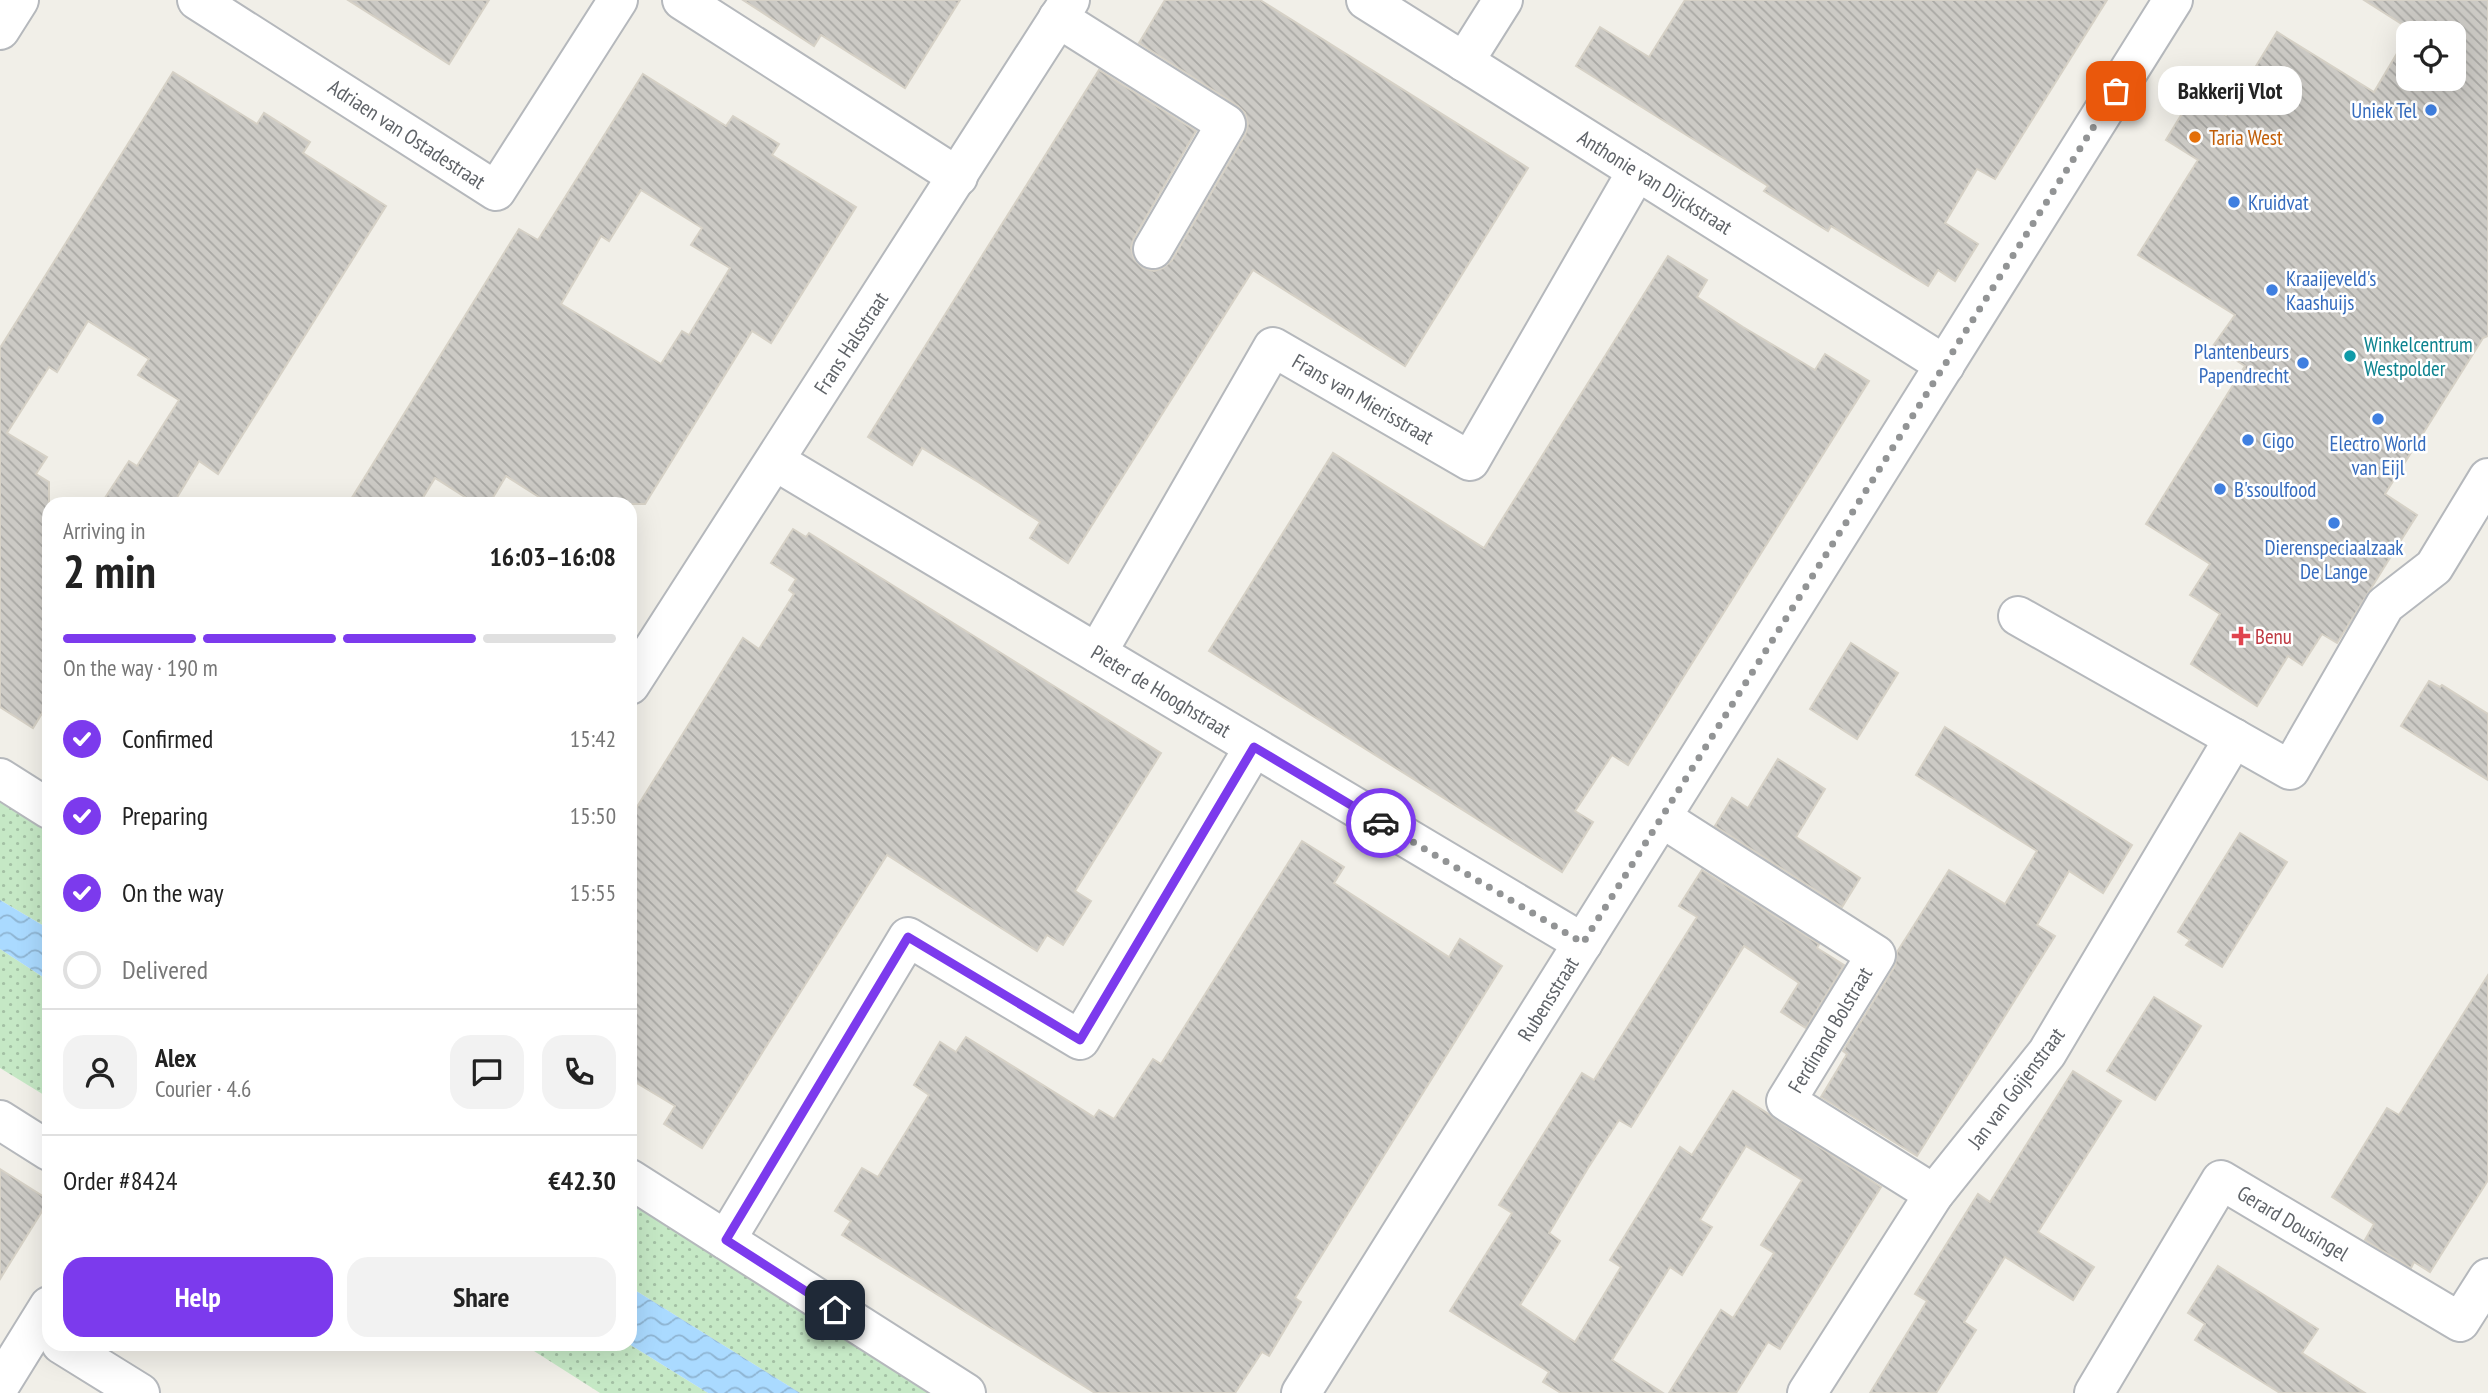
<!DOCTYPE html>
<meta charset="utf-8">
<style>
:root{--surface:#fff;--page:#f2f2f2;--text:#222;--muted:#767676;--line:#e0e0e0;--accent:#7c3aed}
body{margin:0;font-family:"PT Sans Narrow",sans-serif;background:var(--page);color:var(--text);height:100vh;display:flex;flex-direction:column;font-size:26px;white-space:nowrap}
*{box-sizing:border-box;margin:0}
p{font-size:23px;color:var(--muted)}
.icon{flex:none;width:38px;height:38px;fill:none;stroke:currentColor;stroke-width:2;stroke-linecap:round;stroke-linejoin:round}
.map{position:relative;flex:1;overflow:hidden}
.drawer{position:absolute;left:42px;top:497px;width:595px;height:854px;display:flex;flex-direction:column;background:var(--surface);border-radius:21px;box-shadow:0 7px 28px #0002}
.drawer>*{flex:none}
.fabs{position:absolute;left:2396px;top:21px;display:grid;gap:14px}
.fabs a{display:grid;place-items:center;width:70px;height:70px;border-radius:14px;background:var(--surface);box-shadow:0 7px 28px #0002;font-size:35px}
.pin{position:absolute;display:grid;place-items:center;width:60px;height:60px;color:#fff;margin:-30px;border-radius:14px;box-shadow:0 4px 10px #0006}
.courier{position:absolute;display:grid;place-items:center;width:70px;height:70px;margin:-35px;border:5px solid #7c3aed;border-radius:50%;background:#fff;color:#222;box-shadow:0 2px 9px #0007}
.bubble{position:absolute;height:49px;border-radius:21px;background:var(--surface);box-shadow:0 7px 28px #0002;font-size:23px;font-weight:600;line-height:49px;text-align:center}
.headline em{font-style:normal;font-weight:600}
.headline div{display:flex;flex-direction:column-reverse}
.headline{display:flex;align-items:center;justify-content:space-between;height:119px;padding:0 21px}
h1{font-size:46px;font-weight:600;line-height:52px}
.bar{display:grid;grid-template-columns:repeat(4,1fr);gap:10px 7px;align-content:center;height:84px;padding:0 21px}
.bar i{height:9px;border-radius:5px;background:var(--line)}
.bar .current{background:var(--accent)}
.bar p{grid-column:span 4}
.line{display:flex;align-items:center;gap:18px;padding:0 21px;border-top:2px solid var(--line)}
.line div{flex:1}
.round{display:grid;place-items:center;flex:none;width:74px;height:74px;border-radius:21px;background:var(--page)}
ol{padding:0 21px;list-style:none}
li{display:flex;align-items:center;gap:21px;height:77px}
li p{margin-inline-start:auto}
li .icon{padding:7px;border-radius:50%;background:var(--accent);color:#fff;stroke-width:4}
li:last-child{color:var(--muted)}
li i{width:38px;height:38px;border:4px solid var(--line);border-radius:50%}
.action{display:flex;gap:14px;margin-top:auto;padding:14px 21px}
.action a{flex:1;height:80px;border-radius:21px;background:var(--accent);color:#fff;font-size:28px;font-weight:600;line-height:80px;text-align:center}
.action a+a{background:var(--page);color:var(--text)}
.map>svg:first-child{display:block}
.grass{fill:url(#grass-dots)}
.water{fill:url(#water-waves)}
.building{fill:url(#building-back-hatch);stroke:#d6d1c6;stroke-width:2;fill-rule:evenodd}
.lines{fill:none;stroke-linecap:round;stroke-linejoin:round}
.minor-casing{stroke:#b5b8bc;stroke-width:42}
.minor{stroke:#fff;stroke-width:38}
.done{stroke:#929495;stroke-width:7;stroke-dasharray:0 12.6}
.route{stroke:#7c3aed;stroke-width:9}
.shop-dot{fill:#3f7fe0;stroke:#fff;stroke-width:2.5}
.food-dot{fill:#e8710a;stroke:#fff;stroke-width:2.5}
.culture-dot{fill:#0f9aa8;stroke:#fff;stroke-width:2.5}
.health-dot{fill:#e0444e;stroke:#fff;stroke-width:2.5}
.labels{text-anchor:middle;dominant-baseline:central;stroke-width:5;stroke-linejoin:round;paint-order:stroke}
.shop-label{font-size:21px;fill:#366cbe;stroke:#fff;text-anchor:start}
.street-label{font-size:21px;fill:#5f6368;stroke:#fff}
.food-label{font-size:21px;fill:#c56008;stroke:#fff;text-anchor:start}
.culture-label{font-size:21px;fill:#0d838f;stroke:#fff;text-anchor:start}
.health-label{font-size:21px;fill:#be3a42;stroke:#fff;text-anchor:start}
</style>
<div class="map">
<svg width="2488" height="1393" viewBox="0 0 2488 1393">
<defs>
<pattern id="grass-dots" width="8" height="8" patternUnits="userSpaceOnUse" patternTransform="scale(1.75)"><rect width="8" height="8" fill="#c5e8c5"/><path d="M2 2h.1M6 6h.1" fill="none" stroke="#a3c0a4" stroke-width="1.8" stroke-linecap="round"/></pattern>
<pattern id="water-waves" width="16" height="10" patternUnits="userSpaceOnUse" patternTransform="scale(1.75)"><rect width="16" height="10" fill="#aadaff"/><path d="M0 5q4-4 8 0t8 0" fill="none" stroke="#8eb4d2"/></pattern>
<pattern id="building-back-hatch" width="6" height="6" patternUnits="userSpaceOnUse" patternTransform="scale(1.75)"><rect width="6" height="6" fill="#cccac5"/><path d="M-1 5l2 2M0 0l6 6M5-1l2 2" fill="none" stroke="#a9a8a4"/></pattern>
</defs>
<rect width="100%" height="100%" fill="#f1efe8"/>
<g class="grass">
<path d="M 0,797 L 49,827 L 49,929 L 0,900 Z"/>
<path d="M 0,949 L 49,981 L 49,1098 L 0,1068 Z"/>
<path d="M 630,1189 L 958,1393 L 800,1393 L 630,1287 Z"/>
<path d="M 523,1344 L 629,1344 L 708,1393 L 600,1393 Z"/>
</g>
<g class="water">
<path d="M 0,900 L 49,929 L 49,981 L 0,949 Z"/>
<path d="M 630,1287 L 800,1393 L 708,1393 L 629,1344 Z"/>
</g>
<g class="building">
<path d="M 348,0 L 489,0 L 449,64 Z"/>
<path d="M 743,0 L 960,0 L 905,88 L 821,35 L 814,46 Z"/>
<path d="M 1165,0 L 1260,0 L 1528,168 L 1405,366 L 1253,270 L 1068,563 L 1030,538 L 1040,522 L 978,482 L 922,448 L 912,465 L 868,437 L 1099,70 L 1196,131 L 1134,238 L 1131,248 L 1134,259 L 1143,268 L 1154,271 L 1163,268 L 1172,260 L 1245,135 L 1248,124 L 1245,113 L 1238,106 L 1139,43 Z"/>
<path d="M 1685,0 L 2107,0 L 1995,179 L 1977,169 L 1945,223 L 1978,244 L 1955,281 L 1938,270 L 1928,286 L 1831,226 L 1828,231 L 1764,191 L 1768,186 L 1576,66 L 1600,27 L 1649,57 Z"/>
<path d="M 2364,0 L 2488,0 L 2488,336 L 2483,338 L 2385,494 L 2417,515 L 2398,545 L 2337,643 L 2322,634 L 2302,665 L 2288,656 L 2257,706 L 2191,664 L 2220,614 L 2190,595 L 2210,564 L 2146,524 L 2245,366 L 2213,346 L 2235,315 L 2138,255 L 2198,160 L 2166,140 L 2186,107 L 2195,95 L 2226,115 L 2277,32 L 2374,92 L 2408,35 L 2408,79 L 2454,79 L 2454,33 L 2409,33 L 2411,30 Z"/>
<path d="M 173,72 L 257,124 L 264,113 L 310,142 L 303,153 L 386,206 L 218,474 L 199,461 L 173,504 L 101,504 L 129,461 L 137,466 L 179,400 L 138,375 L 149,359 L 88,321 L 57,372 L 49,367 L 7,433 L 47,457 L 36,474 L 49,482 L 49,702 L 33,728 L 0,707 L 0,348 Z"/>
<path d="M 643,74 L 726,126 L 733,116 L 779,144 L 772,155 L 856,207 L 771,343 L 752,331 L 645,504 L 550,504 L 506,476 L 489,504 L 476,504 L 435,478 L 419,504 L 348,504 L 519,229 L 538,240 ZM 641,190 L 702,228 L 691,245 L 730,268 L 689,335 L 682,331 L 661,364 L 561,304 L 601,236 L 609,241 Z"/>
<path d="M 1668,256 L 1707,280 L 1697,297 L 1743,327 L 1815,370 L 1825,354 L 1869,381 L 1628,765 L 1612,755 L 1575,811 L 1593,822 L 1562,872 L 1209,651 L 1333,453 L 1484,548 Z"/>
<path d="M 793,529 L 806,537 L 809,533 L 1161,753 L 1075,891 L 1091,901 L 1063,945 L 1047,935 L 1037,951 L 887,855 L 702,1148 L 664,1124 L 675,1106 L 630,1079 L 630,818 L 743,638 L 759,649 L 794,594 L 789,590 L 796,579 L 771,563 Z"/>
<path d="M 1851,643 L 1898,673 L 1857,739 L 1810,709 Z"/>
<path d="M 2429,681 L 2440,687 L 2442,685 L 2488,714 L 2488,780 L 2401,726 Z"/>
<path d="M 1945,727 L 2132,845 L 2103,893 L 2069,871 L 2037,925 L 2055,936 L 1917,1156 L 1821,1097 L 1847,1054 L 1843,1051 L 1895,966 L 1897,952 L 1949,870 L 2005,904 L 2037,851 L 1916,775 Z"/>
<path d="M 1778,759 L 1825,789 L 1796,837 L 1860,878 L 1842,907 L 1715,826 L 1732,798 L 1748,808 Z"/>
<path d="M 2240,833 L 2287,862 L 2222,967 L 2186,945 L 2190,940 L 2178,932 Z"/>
<path d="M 1302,841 L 1344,867 L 1334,883 L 1449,957 L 1460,939 L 1502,966 L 1295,1298 L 1301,1302 L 1269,1356 L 1262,1352 L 1235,1393 L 1095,1393 L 842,1235 L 851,1221 L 835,1211 L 862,1168 L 878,1177 L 901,1140 L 929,1095 L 914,1085 L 940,1042 L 956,1052 L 966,1037 L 1094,1117 L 1099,1110 L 1114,1119 L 1153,1059 L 1161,1064 Z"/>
<path d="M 1702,870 L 1819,944 L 1817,948 L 1844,965 L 1806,1028 L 1781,1012 L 1799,983 L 1744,946 L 1631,1127 L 1619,1120 L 1588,1168 L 1549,1233 L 1560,1241 L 1520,1305 L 1575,1342 L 1621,1267 L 1610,1260 L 1680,1147 L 1692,1155 L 1733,1091 L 1881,1187 L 1780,1349 L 1768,1342 L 1736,1393 L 1669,1393 L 1721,1310 L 1733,1318 L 1774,1253 L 1761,1245 L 1802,1180 L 1746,1146 L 1700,1220 L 1712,1227 L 1682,1275 L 1670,1267 L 1612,1360 L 1663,1393 L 1561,1393 L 1543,1382 L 1549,1372 L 1450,1311 L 1512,1213 L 1499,1205 L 1582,1073 L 1594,1080 L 1697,917 L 1679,906 Z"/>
<path d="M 2488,975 L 2488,1180 L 2430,1272 L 2414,1262 L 2411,1268 L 2365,1240 L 2374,1224 L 2332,1197 L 2387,1108 L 2399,1115 Z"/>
<path d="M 2154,997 L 2201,1026 L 2155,1100 L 2107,1071 Z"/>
<path d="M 2073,1071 L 2121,1101 L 2038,1232 L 2094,1267 L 2073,1300 L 2005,1257 L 1964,1322 L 1976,1330 L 1936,1393 L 1870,1393 L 1927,1301 L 1915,1294 L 1978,1194 L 1990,1202 Z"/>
<path d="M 0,1169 L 49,1200 L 0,1279 Z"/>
<path d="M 2218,1266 L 2318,1329 L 2302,1353 L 2365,1393 L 2280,1393 L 2195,1340 L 2205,1324 L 2188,1313 Z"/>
</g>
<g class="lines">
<defs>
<g id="minor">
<path d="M 197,0 L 496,191 L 618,0"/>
<path d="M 682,0 L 958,177"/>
<path d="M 1366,0 L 1945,365"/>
<path d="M 1058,18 L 1226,124 L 1153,249"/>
<path d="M 0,30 L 19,0"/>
<path d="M 1464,62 L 1503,0"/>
<path d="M 775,461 L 1583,943"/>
<path d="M 2018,616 L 2290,770 L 2385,605 L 2434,567 L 2488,478"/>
<path d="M 1097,653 L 1273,347 L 1470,461 L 1637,171"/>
<path d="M 630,685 L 1070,0"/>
<path d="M 0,778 L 49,809"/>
<path d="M 1662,818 L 1876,955 L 1786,1101 L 1934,1194"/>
<path d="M 0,1120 L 49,1151"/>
<path d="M 630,1179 L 966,1393"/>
<path d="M 726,1240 L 908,937 L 1080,1040 L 1254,747"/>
<path d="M 61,1344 L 140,1393"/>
<path d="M 0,1385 L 49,1306"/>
<path d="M 1301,1393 L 2173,0"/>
<path d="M 1807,1393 L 1934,1194 L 2047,1053 L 2234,738"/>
<path d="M 2094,1393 L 2221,1180 L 2460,1322 L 2488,1278"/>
</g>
</defs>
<use href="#minor" class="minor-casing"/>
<use href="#minor" class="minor"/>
</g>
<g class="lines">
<path class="done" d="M 1381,823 L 1583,943 L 2116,91"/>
<path class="route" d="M 835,1310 L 726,1240 L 908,937 L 1080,1040 L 1254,747 L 1381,823"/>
</g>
<g class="shop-dot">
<circle cx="2431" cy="110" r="7"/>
<circle cx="2234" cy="202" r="7"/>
<circle cx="2272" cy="290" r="7"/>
<circle cx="2303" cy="363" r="7"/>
<circle cx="2378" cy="419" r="7"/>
<circle cx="2248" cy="440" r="7"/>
<circle cx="2220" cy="489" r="7"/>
<circle cx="2334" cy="523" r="7"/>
</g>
<circle class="food-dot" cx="2195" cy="137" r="7"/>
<circle class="culture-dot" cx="2350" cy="356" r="7"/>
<path class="health-dot" d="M2237.5 625.5h7v7h7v7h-7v7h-7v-7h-7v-7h7z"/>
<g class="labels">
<g class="shop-label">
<text x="2417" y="110" text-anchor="end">Uniek Tel</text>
<text x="2248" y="202">Kruidvat</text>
<text x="2286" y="278">Kraaijeveld's<tspan x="2286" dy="24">Kaashuijs</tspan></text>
<text x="2289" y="351" text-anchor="end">Plantenbeurs<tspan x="2289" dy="24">Papendrecht</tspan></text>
<text x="2262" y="440">Cigo</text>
<text x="2378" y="443" text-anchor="middle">Electro World<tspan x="2378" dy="24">van Eijl</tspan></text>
<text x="2234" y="489">B'ssoulfood</text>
<text x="2334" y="547" text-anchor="middle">Dierenspeciaalzaak<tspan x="2334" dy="24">De Lange</tspan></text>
</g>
<g class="street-label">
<text transform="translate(407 134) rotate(33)">Adriaen van Ostadestraat</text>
<text transform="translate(1655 182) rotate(32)">Anthonie van Dijckstraat</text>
<text transform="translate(851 343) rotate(-57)">Frans Halsstraat</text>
<text transform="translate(1363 399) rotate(30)">Frans van Mierisstraat</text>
<text transform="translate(1161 691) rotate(31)">Pieter de Hooghstraat</text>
<text transform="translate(1548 999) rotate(-58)">Rubensstraat</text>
<text transform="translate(1830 1030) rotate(-59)">Ferdinand Bolstraat</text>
<text transform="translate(2016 1088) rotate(-53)">Jan van Goijenstraat</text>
<text transform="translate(2293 1223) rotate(31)">Gerard Dousingel</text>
</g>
<g class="food-label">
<text x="2209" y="137">Taria West</text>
</g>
<g class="culture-label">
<text x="2364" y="344">Winkelcentrum<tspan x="2364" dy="24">Westpolder</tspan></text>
</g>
<g class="health-label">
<text x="2255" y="636">Benu</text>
</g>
</g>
</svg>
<div class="fabs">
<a><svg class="icon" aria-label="locate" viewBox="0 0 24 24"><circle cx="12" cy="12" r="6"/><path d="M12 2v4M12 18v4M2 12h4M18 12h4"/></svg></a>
</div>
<div class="pin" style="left:2116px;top:91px;background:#ea580c"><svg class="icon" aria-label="bag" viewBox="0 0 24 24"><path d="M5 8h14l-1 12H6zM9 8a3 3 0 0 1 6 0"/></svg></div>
<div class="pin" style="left:835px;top:1310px;background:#1f2937"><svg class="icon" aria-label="home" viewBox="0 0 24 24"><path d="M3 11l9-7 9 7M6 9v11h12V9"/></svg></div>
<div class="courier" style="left:1381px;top:823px"><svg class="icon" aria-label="car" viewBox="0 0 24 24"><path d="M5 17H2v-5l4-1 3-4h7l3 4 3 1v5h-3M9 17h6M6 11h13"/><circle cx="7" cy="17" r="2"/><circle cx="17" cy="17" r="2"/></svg></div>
<div class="bubble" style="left:2158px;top:66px;width:144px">Bakkerij Vlot</div>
<section class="drawer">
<div class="headline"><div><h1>2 min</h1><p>Arriving in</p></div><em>16:03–16:08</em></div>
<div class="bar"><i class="current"></i><i class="current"></i><i class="current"></i><i></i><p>On the way · 190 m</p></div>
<ol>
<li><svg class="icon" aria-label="check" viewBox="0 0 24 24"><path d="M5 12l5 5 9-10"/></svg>Confirmed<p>15:42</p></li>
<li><svg class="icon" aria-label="check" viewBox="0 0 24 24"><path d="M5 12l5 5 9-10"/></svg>Preparing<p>15:50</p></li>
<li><svg class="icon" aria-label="check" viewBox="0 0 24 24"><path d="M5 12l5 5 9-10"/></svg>On the way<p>15:55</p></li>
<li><i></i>Delivered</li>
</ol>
<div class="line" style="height:126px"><a class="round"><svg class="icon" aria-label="person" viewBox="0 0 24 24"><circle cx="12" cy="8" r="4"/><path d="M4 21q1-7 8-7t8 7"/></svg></a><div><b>Alex</b><p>Courier · 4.6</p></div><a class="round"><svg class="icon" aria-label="chat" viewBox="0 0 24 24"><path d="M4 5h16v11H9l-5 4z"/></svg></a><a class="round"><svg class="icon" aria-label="phone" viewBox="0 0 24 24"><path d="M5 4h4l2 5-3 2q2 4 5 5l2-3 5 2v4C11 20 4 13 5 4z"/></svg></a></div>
<div class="line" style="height:91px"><div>Order #8424</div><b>€42.30</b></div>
<div class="action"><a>Help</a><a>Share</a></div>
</section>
</div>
